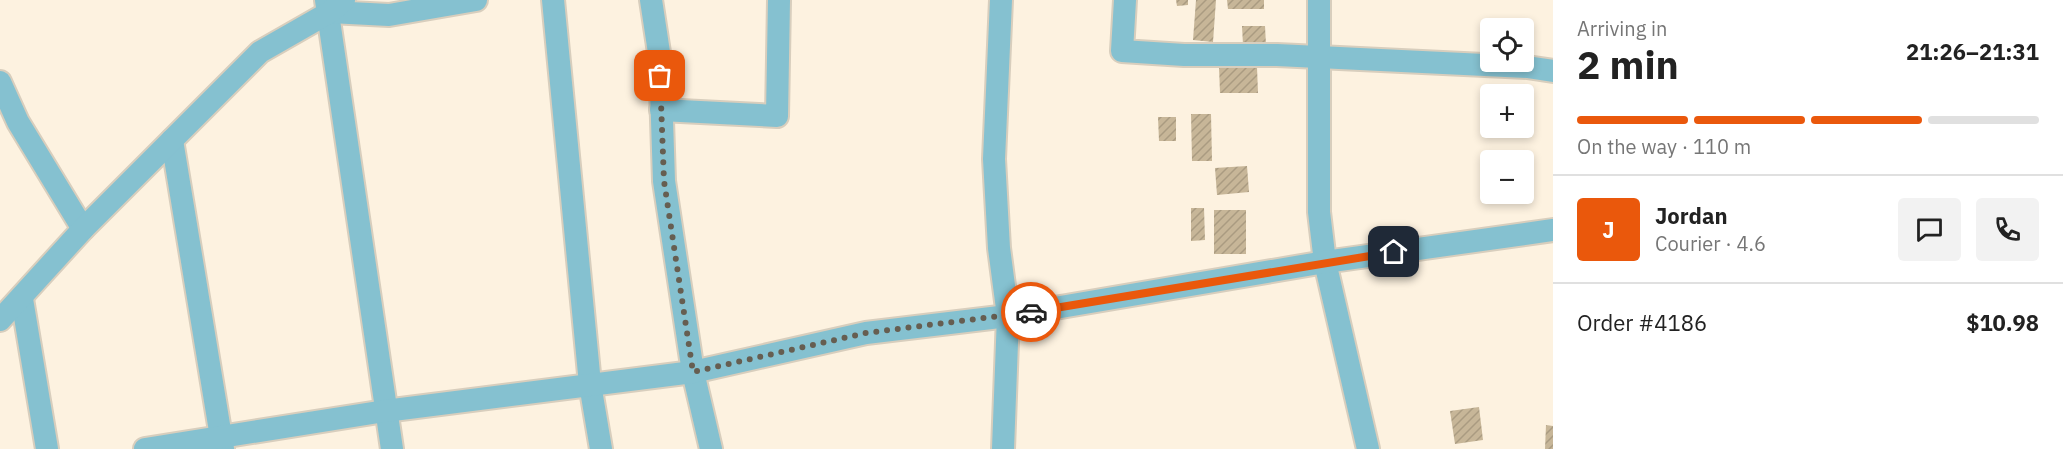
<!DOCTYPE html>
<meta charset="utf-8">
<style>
:root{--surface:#fff;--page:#f2f2f2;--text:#222;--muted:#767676;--line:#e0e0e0;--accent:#ea580c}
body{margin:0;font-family:"IBM Plex Sans",sans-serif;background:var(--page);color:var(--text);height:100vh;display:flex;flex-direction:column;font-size:22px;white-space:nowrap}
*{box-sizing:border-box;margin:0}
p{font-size:20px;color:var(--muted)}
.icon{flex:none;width:33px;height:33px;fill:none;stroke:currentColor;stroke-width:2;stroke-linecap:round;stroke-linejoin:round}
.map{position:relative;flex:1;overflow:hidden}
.drawer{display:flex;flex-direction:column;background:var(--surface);width:510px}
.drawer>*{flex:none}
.fabs{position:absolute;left:1480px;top:18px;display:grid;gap:12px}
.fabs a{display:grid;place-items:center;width:54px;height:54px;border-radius:6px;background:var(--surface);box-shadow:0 3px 9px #0003;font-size:30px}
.pin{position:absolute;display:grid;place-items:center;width:51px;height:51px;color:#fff;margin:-26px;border-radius:12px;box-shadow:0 3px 9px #0006}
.courier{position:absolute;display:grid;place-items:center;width:60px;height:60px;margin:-30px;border:4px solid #ea580c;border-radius:50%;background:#fff;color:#222;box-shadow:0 2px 8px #0007}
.overview em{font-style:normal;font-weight:800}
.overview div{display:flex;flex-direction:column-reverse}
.overview{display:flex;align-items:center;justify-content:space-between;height:102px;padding:0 24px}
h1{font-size:39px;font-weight:800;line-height:45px}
.bar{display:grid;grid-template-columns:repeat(4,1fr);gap:9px 6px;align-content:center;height:72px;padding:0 24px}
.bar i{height:8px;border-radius:4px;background:var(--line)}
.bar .selected{background:var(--accent)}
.bar p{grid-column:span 4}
.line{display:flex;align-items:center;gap:15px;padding:0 24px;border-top:2px solid var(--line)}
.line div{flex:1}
.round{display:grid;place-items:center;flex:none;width:63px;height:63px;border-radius:6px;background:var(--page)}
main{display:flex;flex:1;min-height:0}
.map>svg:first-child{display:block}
.building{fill:url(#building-hatch)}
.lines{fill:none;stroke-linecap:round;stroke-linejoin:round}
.street-casing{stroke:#d8cebd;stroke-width:26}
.street{stroke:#85c1d0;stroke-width:22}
.done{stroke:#665e51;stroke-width:6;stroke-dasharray:0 10.8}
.route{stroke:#ea580c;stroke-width:8}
</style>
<main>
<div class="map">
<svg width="1553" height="449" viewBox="0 0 1553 449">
<defs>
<pattern id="building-hatch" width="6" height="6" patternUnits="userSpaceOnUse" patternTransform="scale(1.5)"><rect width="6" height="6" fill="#c7b698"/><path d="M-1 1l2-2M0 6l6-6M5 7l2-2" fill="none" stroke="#aa9b81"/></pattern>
</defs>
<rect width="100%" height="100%" fill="#fdf2e0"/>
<g class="building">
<path d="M 1176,0 L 1188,0 L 1188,5 L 1177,6 Z"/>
<path d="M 1196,0 L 1216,0 L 1213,42 L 1193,40 Z"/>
<path d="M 1227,0 L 1264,0 L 1264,9 L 1228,9 Z"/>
<path d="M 1242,26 L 1265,26 L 1266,45 L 1243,45 Z"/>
<path d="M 1219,67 L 1257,67 L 1258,93 L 1220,93 Z"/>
<path d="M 1191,114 L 1211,114 L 1212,161 L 1192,161 Z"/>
<path d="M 1158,117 L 1176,117 L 1176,141 L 1159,141 Z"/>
<path d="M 1247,166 L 1249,192 L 1217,195 L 1215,168 Z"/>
<path d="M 1191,208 L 1204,208 L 1205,240 L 1191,241 Z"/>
<rect x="1214" y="210" width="32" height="44"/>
<path d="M 1479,407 L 1483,440 L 1455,444 L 1450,411 Z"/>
<path d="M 1546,425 L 1553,426 L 1553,449 L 1545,449 Z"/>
</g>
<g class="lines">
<defs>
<g id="street">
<path d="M 326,0 L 392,449"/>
<path d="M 553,0 L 590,384 L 601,449"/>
<path d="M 651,0 L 660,59 L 664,181 L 693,372 L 711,449"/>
<path d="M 1001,0 L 994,159 L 999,248 L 1008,316 L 1003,449"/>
<path d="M 1125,0 L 1122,51 L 1184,55 L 1277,55 L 1527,67 L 1553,71"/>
<path d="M 1319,0 L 1319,212 L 1325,262 L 1368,449"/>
<path d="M 330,12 L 389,15 L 476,0"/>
<path d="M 0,82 L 18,122 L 83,229"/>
<path d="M 661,110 L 777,116 L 779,0"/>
<path d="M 172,140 L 223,449"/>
<path d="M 22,299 L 47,449"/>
<path d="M 0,320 L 83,229 L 260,52 L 330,12 L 344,0"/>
<path d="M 145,449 L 385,411 L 693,372 L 866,333 L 1008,316 L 1325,262 L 1553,230"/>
</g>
</defs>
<use href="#street" class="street-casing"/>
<use href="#street" class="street"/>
</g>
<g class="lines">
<path class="done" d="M 660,76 L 664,181 L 693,372 L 866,333 L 1031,312"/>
<path class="route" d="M 1031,312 L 1394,252"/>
</g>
</svg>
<div class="fabs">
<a><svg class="icon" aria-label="locate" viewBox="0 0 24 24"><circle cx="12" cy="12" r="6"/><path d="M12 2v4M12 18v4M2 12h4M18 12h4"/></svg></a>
<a>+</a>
<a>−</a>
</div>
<div class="pin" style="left:660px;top:76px;background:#ea580c"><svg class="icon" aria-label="bag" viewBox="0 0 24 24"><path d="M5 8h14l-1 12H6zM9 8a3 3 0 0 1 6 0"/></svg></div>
<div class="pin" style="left:1394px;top:252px;background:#1f2937"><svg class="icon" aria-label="home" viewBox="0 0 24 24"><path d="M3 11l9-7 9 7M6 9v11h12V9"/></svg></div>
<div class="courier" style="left:1031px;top:312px"><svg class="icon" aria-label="car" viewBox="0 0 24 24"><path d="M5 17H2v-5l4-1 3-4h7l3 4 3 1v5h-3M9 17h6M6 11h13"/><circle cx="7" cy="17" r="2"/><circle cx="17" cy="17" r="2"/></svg></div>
</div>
<section class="drawer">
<div class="overview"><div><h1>2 min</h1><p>Arriving in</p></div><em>21:26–21:31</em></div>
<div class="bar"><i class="selected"></i><i class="selected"></i><i class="selected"></i><i></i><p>On the way · 110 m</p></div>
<div class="line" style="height:108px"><b class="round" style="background:var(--accent);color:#fff">J</b><div><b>Jordan</b><p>Courier · 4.6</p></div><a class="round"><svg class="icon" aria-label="chat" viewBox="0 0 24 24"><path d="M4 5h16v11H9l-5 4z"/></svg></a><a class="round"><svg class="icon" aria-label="phone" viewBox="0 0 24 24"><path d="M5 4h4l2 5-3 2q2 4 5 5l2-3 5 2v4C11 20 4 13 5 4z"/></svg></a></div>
<div class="line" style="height:78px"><div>Order #4186</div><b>$10.98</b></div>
</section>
</main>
